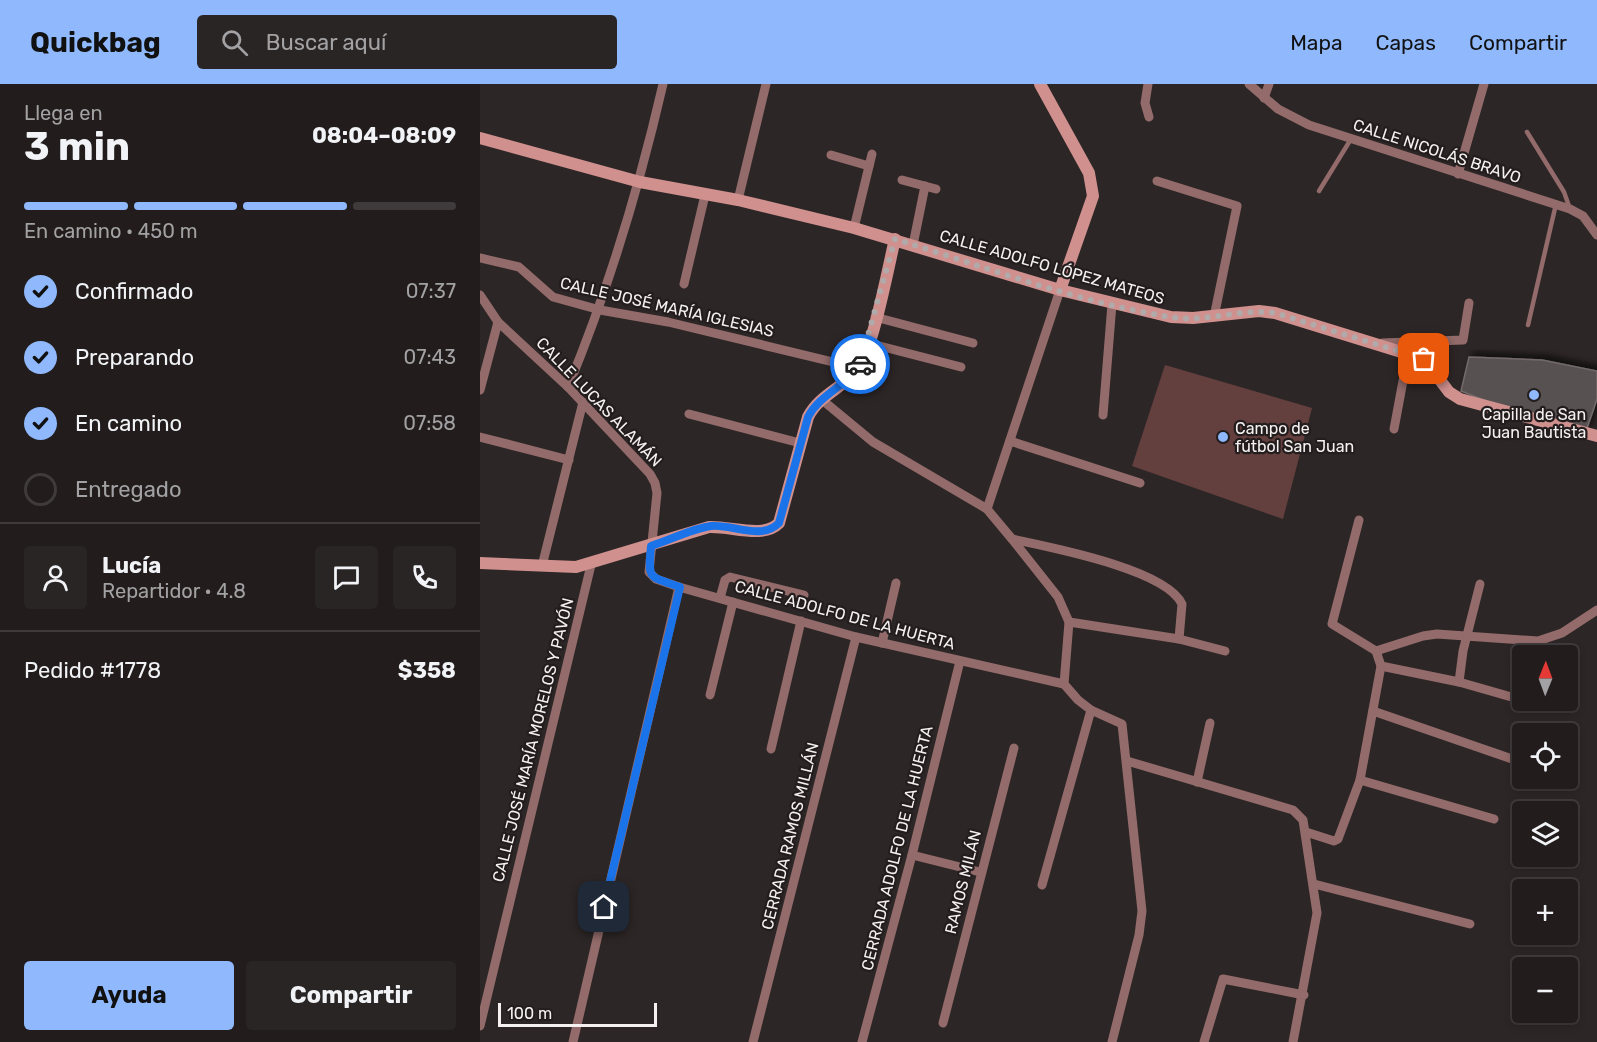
<!DOCTYPE html>
<html lang="es">
<meta charset="utf-8">
<style>
:root{--surface:#221c1c;--page:#2a2525;--text:#f1f3f6;--muted:#a2a1a3;--line:#3f3a3b;--accent:#8fb8fd}
body{margin:0;font-family:Rubik,sans-serif;background:var(--page);color:var(--text);height:100vh;display:flex;flex-direction:column;font-size:22px;white-space:nowrap}
*{box-sizing:border-box;margin:0}
p{font-size:20px;color:var(--muted)}
.icon{flex:none;width:33px;height:33px;fill:none;stroke:currentColor;stroke-width:2;stroke-linecap:round;stroke-linejoin:round}
.map{position:relative;flex:1;overflow:hidden}
.details{display:flex;flex-direction:column;background:var(--surface);width:480px}
.details>*{flex:none}
.needle{width:39px;rotate:1deg}
.buttons{position:absolute;left:1032px;top:561px;display:grid;gap:12px}
.buttons a{display:grid;place-items:center;width:66px;height:66px;border-radius:6px;background:var(--surface);box-shadow:0 3px 9px #0003,0 0 0 2px var(--line);font-size:30px}
.scale{position:absolute;left:18px;bottom:15px;width:159px;box-sizing:border-box;padding-left:6px;border:3px solid #f6f1f1;border-top:0;font-size:16px;line-height:21px;white-space:nowrap;color:#f6f1f1;-webkit-text-stroke:4px #231d1d;paint-order:stroke}
.pin{position:absolute;display:grid;place-items:center;width:51px;height:51px;color:#fff;margin:-26px;border-radius:12px;box-shadow:0 3px 9px #0006}
.courier{position:absolute;display:grid;place-items:center;width:60px;height:60px;margin:-30px;border:4px solid #1a73e8;border-radius:50%;background:#fff;color:#222;box-shadow:0 2px 8px #0007}
.head em{font-style:normal;font-weight:700}
.head div{display:flex;flex-direction:column-reverse}
.head{display:flex;align-items:center;justify-content:space-between;height:102px;padding:0 24px}
h1{font-size:39px;font-weight:700;line-height:45px}
.bar{display:grid;grid-template-columns:repeat(4,1fr);gap:9px 6px;align-content:center;height:72px;padding:0 24px}
.bar i{height:8px;border-radius:4px;background:var(--line)}
.bar .active{background:var(--accent)}
.bar p{grid-column:span 4}
.line{display:flex;align-items:center;gap:15px;padding:0 24px;border-top:2px solid var(--line)}
.line div{flex:1}
.round{display:grid;place-items:center;flex:none;width:63px;height:63px;border-radius:6px;background:var(--page)}
ol{padding:0 24px;list-style:none}
li{display:flex;align-items:center;gap:18px;height:66px}
li p{margin-inline-start:auto}
li .icon{padding:6px;border-radius:50%;background:var(--accent);color:#111;stroke-width:4}
li:last-child{color:var(--muted)}
li i{width:33px;height:33px;border:3px solid var(--line);border-radius:50%}
.cta{display:flex;gap:12px;margin-top:auto;padding:12px 24px}
.cta a{flex:1;height:69px;border-radius:6px;background:var(--accent);color:#111;font-size:24px;font-weight:700;line-height:69px;text-align:center}
.cta a+a{background:var(--page);color:var(--text)}
header{display:flex;align-items:center;gap:36px;box-sizing:border-box;height:84px;padding:0 30px;background:var(--accent);color:#111}
header strong{font-size:28px}
nav{display:flex;gap:33px;margin-inline-start:auto;font-size:21px}
.search{width:420px;height:54px;background:var(--page);display:flex;align-items:center;gap:15px;box-sizing:border-box;padding:0 21px;border-radius:6px;color:var(--muted);font-size:22px}
main{display:flex;flex:1;min-height:0}
.map>svg:first-child{display:block}
.green{fill:#633f3e}
.building{fill:#595151;stroke:#736b6b;stroke-width:1.5;filter:url(#shadow)}
.lines{fill:none;stroke-linecap:round;stroke-linejoin:round}
.lane{stroke:#926b6a;stroke-width:4.5}
.street{stroke:#926b6a;stroke-width:9}
.secondary{stroke:#cf908e;stroke-width:12}
.done{stroke:#b0aaaa;stroke-width:6;stroke-dasharray:0 10.8}
.route{stroke:#1a73e8;stroke-width:8}
.poi-dot{fill:#8fb8fd;stroke:#231d1d;stroke-width:2}
.labels{text-anchor:middle;dominant-baseline:central;stroke-width:4.5;stroke-linejoin:round;paint-order:stroke}
.street-label{font-size:16px;fill:#f6f1f1;stroke:#231d1d}
.poi-label{font-size:16px;fill:#f6f1f1;stroke:#231d1d}
</style>
<header>
<strong>Quickbag</strong>
<div class="search"><svg class="icon" aria-label="search" viewBox="0 0 24 24"><circle cx="10" cy="10" r="6"/><path d="M15 15l6 6"/></svg>Buscar aquí</div>
<nav><a>Mapa</a><a>Capas</a><a>Compartir</a></nav>
</header>
<main>
<section class="details">
<div class="head"><div><h1>3 min</h1><p>Llega en</p></div><em>08:04–08:09</em></div>
<div class="bar"><i class="active"></i><i class="active"></i><i class="active"></i><i></i><p>En camino · 450 m</p></div>
<ol>
<li><svg class="icon" aria-label="check" viewBox="0 0 24 24"><path d="M5 12l5 5 9-10"/></svg>Confirmado<p>07:37</p></li>
<li><svg class="icon" aria-label="check" viewBox="0 0 24 24"><path d="M5 12l5 5 9-10"/></svg>Preparando<p>07:43</p></li>
<li><svg class="icon" aria-label="check" viewBox="0 0 24 24"><path d="M5 12l5 5 9-10"/></svg>En camino<p>07:58</p></li>
<li><i></i>Entregado</li>
</ol>
<div class="line" style="height:108px"><a class="round"><svg class="icon" aria-label="person" viewBox="0 0 24 24"><circle cx="12" cy="8" r="4"/><path d="M4 21q1-7 8-7t8 7"/></svg></a><div><b>Lucía</b><p>Repartidor · 4.8</p></div><a class="round"><svg class="icon" aria-label="chat" viewBox="0 0 24 24"><path d="M4 5h16v11H9l-5 4z"/></svg></a><a class="round"><svg class="icon" aria-label="phone" viewBox="0 0 24 24"><path d="M5 4h4l2 5-3 2q2 4 5 5l2-3 5 2v4C11 20 4 13 5 4z"/></svg></a></div>
<div class="line" style="height:78px"><div>Pedido #1778</div><b>$358</b></div>
<div class="cta"><a>Ayuda</a><a>Compartir</a></div>
</section>
<div class="map">
<svg width="1117" height="958" viewBox="0 0 1117 958">
<defs>
<filter id="shadow"><feDropShadow dx="4.5" dy="-4.5" stdDeviation="3" flood-color="#0009"/></filter>
</defs>
<rect width="100%" height="100%" fill="#2d2626"/>
<path class="green" d="M 685,281 L 832,324 L 803,435 L 652,382 Z"/>
<path class="building" d="M 989,273 L 1062,276 L 1117,287 L 1117,315 L 1106,347 L 1039,330 L 981,307 Z"/>
<g class="lines">
<g class="lane">
<path d="M 1047,48 L 1084,108 L 1090,125"/>
<path d="M 839,107 L 871,55"/>
<path d="M 1048,241 L 1076,120"/>
</g>
<g class="street">
<path d="M 668,0 L 665,19 L 669,33"/>
<path d="M 769,0 L 798,25 L 829,41 L 1090,125 L 1103,132 L 1117,151"/>
<path d="M 784,14 L 789,0"/>
<path d="M 351,71 L 389,82"/>
<path d="M 978,90 L 1004,0"/>
<path d="M 422,96 L 456,105"/>
<path d="M 677,97 L 757,122 L 734,233"/>
<path d="M 258,116 L 286,0"/>
<path d="M 374,144 L 392,70"/>
<path d="M 433,161 L 445,102"/>
<path d="M 0,174 L 39,183 L 73,213 L 120,226 L 188,238 L 378,284"/>
<path d="M 204,200 L 225,111"/>
<path d="M 0,211 L 18,238 L 88,303 L 170,390 L 175,399 L 177,409 L 169,488 L 176,495 L 199,503 L 376,553 L 584,600"/>
<path d="M 395,233 L 493,259"/>
<path d="M 388,259 L 481,283"/>
<path d="M 902,259 L 983,256 L 989,219"/>
<path d="M 88,303 C 129,204 159,104 183,0"/>
<path d="M 0,306 L 18,238"/>
<path d="M 341,315 L 393,358 L 507,425 L 532,455 L 578,513 L 589,538 L 584,600 L 598,616 L 611,626 L 642,640 L 662,827 L 659,851 L 632,958"/>
<path d="M 209,330 L 320,359"/>
<path d="M 623,331 L 632,220"/>
<path d="M 914,345 L 928,270"/>
<path d="M 0,353 L 89,376"/>
<path d="M 530,357 L 660,399"/>
<path d="M 507,425 L 580,206"/>
<path d="M 532,455 C 569,463 686,485 702,520 L 699,555"/>
<path d="M 62,482 L 103,318"/>
<path d="M 240,514 L 245,496 L 250,493 L 324,511"/>
<path d="M 589,538 L 699,555 L 745,567"/>
<path d="M 402,559 L 416,499"/>
<path d="M 896,567 L 943,552 L 957,550 L 1058,557 L 1082,549 L 1117,526"/>
<path d="M 901,582 L 979,598 L 1042,616"/>
<path d="M 979,598 L 983,567 L 1000,500"/>
<path d="M 230,611 L 253,518"/>
<path d="M 1045,616 L 1056,619"/>
<path d="M 893,627 L 1035,676"/>
<path d="M 291,665 L 321,537"/>
<path d="M 647,677 L 813,726 L 823,736 L 837,829 L 813,958"/>
<path d="M 880,696 L 1014,735"/>
<path d="M 717,698 L 730,639"/>
<path d="M 826,748 L 854,757 L 858,755 L 880,696 L 901,582 L 896,567 L 852,540 L 879,436"/>
<path d="M 432,771 L 500,788"/>
<path d="M 834,800 L 990,840"/>
<path d="M 562,801 L 611,626"/>
<path d="M 463,939 L 534,664"/>
<path d="M 0,942 L 111,481"/>
<path d="M 93,958 L 199,503"/>
<path d="M 273,958 L 376,553"/>
<path d="M 382,958 L 432,771 L 480,577"/>
<path d="M 724,958 L 743,895 L 824,911"/>
</g>
<g class="secondary">
<path d="M 560,0 L 609,89 L 613,112 L 580,206"/>
<path d="M 0,54 L 160,98 L 258,116 L 374,144 L 580,206 L 691,233 L 713,234 L 779,227 L 795,229 L 944,275 L 969,308 L 980,315 L 1117,352"/>
<path d="M 0,479 L 96,483 L 229,443 C 252,442 283,455 299,439 L 328,333 C 339,311 363,304 378,285 C 393,265 408,184 415,155"/>
</g>
</g>
<g class="lines">
<path class="done" d="M 380,280 L 415,155 C 503,182 599,219 690,233 C 725,239 760,224 795,229 L 944,275"/>
<path class="route" d="M 124,823 L 200,503 C 168,492 168,496 171,462 C 190,456 211,445 231,442 C 254,440 281,457 299,439 L 328,333 C 340,310 367,302 380,280"/>
</g>
<g class="poi-dot">
<circle cx="1054" cy="311" r="6"/>
<circle cx="743" cy="353" r="6"/>
</g>
<g class="labels">
<g class="street-label">
<text transform="translate(957 67) rotate(18)">CALLE NICOLÁS BRAVO</text>
<text transform="translate(572 183) rotate(16)">CALLE ADOLFO LÓPEZ MATEOS</text>
<text transform="translate(187 223) rotate(13)">CALLE JOSÉ MARÍA IGLESIAS</text>
<text transform="translate(119 318) rotate(46)">CALLE LUCAS ALAMÁN</text>
<text transform="translate(365 531) rotate(15)">CALLE ADOLFO DE LA HUERTA</text>
<text transform="translate(53 656) rotate(-76)">CALLE JOSÉ MARÍA MORELOS Y PAVÓN</text>
<text transform="translate(310 752) rotate(-76)">CERRADA RAMOS MILLÁN</text>
<text transform="translate(417 764) rotate(-76)">CERRADA ADOLFO DE LA HUERTA</text>
<text transform="translate(483 798) rotate(-76)">RAMOS MILÁN</text>
</g>
<g class="poi-label">
<text x="1054" y="330">Capilla de San<tspan x="1054" dy="18">Juan Bautista</tspan></text>
<text x="755" y="344" text-anchor="start">Campo de<tspan x="755" dy="18">fútbol San Juan</tspan></text>
</g>
</g>
</svg>
<div class="buttons">
<a><svg class="needle" viewBox="-14 -14 28 28"><path d="M0-13l5 13h-10z" fill="#e53935"/><path d="M0 13l5-13h-10z" fill="#a2a1a3"/></svg></a>
<a><svg class="icon" aria-label="locate" viewBox="0 0 24 24"><circle cx="12" cy="12" r="6"/><path d="M12 2v4M12 18v4M2 12h4M18 12h4"/></svg></a>
<a><svg class="icon" aria-label="layers" viewBox="0 0 24 24"><path d="M12 4l9 5-9 5-9-5zM3 14l9 5 9-5"/></svg></a>
<a>+</a>
<a>−</a>
</div>
<div class="scale">100 m</div>
<div class="pin" style="left:944px;top:275px;background:#ea580c"><svg class="icon" aria-label="bag" viewBox="0 0 24 24"><path d="M5 8h14l-1 12H6zM9 8a3 3 0 0 1 6 0"/></svg></div>
<div class="pin" style="left:124px;top:823px;background:#1f2937"><svg class="icon" aria-label="home" viewBox="0 0 24 24"><path d="M3 11l9-7 9 7M6 9v11h12V9"/></svg></div>
<div class="courier" style="left:380px;top:280px"><svg class="icon" aria-label="car" viewBox="0 0 24 24"><path d="M5 17H2v-5l4-1 3-4h7l3 4 3 1v5h-3M9 17h6M6 11h13"/><circle cx="7" cy="17" r="2"/><circle cx="17" cy="17" r="2"/></svg></div>
</div>
</main>
